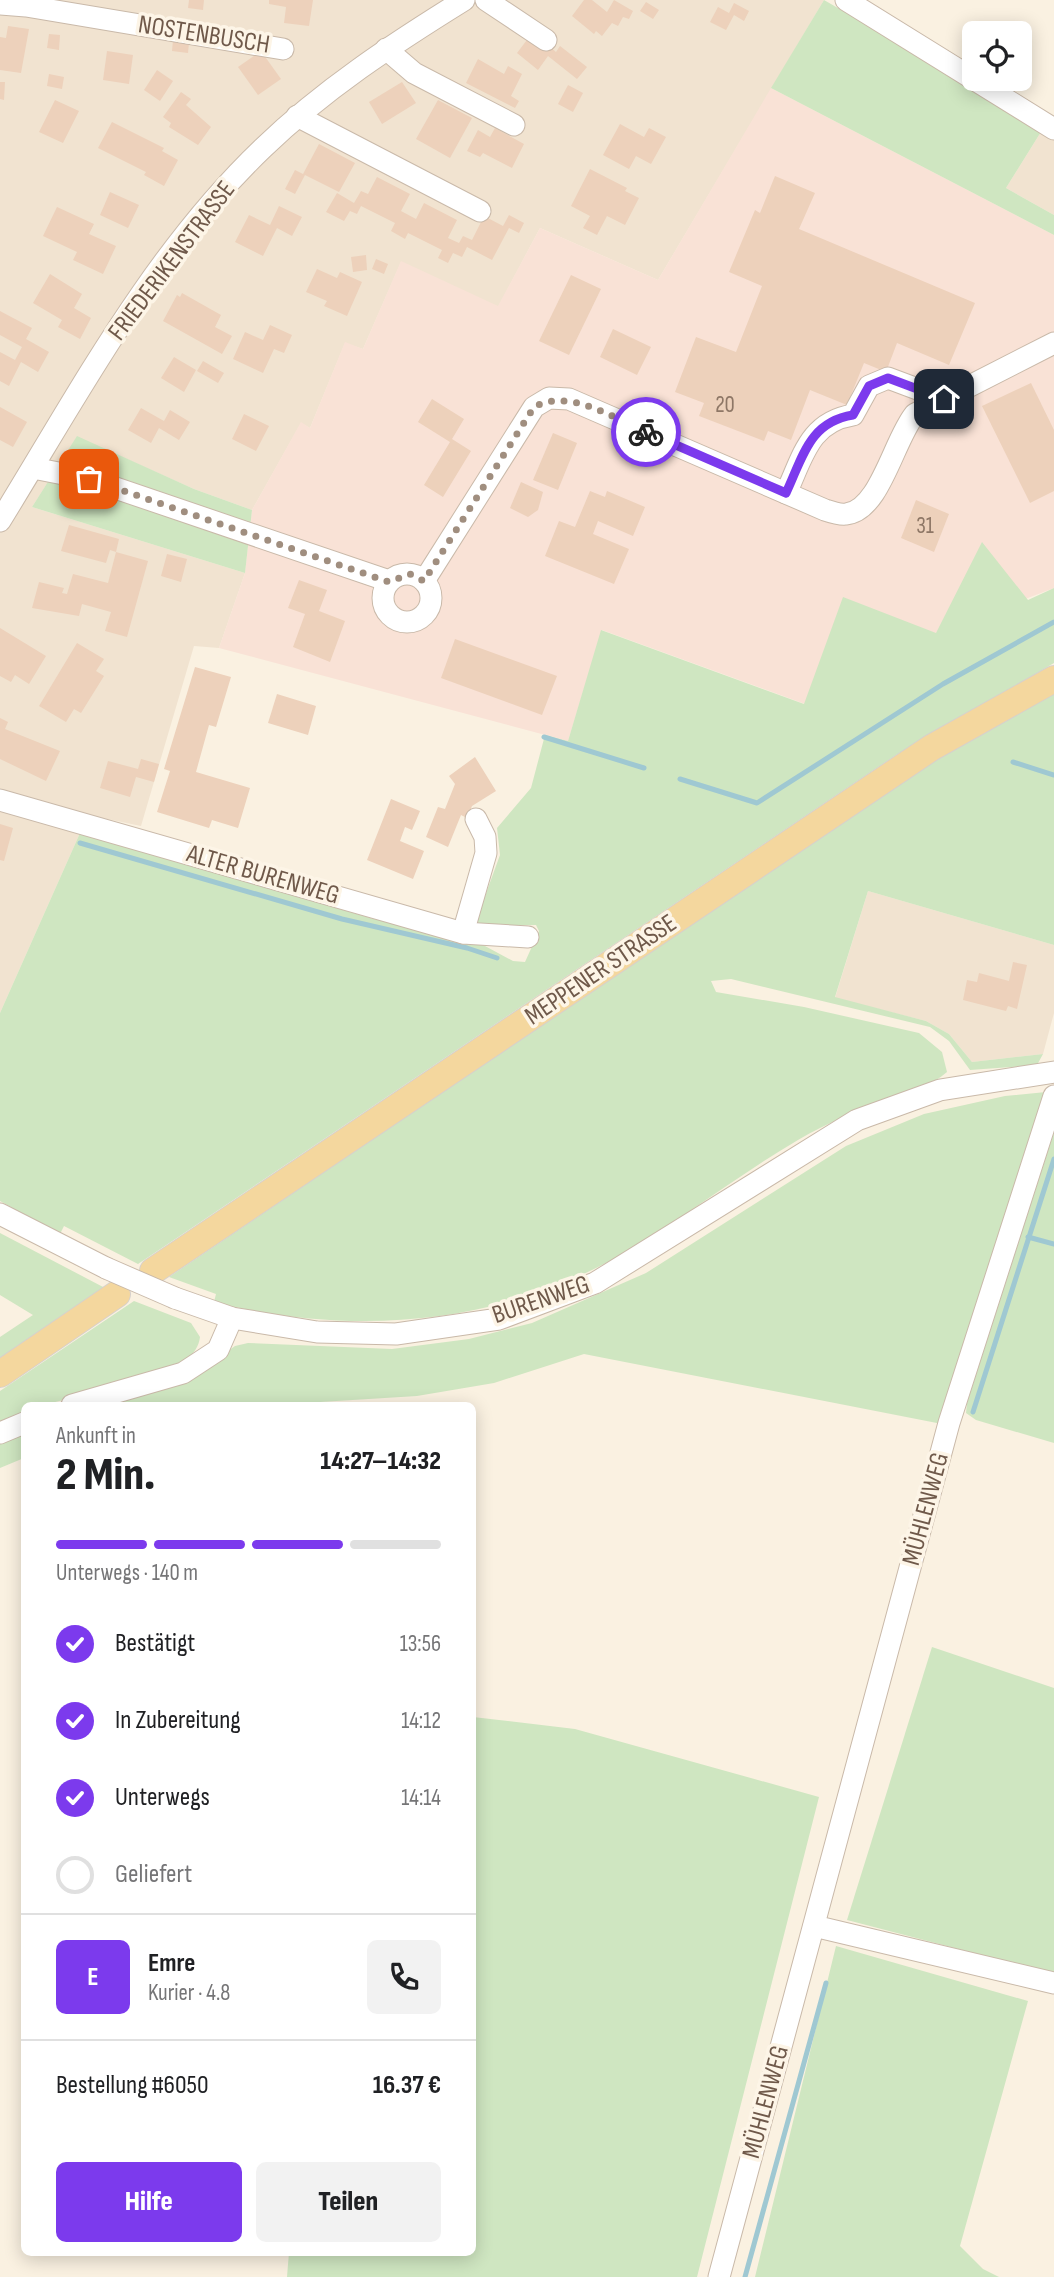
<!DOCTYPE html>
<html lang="de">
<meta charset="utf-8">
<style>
:root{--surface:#fff;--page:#f2f2f2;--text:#202124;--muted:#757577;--line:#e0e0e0;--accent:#7c3aed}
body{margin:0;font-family:"Sofia Sans Condensed",sans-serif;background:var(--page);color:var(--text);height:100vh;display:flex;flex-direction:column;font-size:26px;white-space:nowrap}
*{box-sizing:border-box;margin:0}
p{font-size:23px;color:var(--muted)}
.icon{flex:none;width:38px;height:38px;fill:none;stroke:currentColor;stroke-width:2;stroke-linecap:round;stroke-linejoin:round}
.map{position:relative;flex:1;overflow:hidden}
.side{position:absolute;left:21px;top:1402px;width:455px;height:854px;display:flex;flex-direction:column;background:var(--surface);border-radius:10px;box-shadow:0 4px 18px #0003}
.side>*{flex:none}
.tools{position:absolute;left:962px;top:21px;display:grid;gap:14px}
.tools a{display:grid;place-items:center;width:70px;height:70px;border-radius:10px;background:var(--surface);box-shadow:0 4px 18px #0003;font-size:35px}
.pin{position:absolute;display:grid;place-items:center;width:60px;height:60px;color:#fff;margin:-30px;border-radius:14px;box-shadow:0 4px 10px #0006}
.courier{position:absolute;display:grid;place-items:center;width:70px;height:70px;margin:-35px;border:5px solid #7c3aed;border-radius:50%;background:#fff;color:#222;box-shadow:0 2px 9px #0007}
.summary em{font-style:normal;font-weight:800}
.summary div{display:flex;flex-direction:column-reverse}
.summary{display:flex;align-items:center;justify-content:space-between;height:119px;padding:0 35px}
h1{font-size:46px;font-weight:800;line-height:52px}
.bar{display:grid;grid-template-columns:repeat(4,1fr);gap:10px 7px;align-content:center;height:84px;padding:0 35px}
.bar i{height:9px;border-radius:5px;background:var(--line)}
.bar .selected{background:var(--accent)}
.bar p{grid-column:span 4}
.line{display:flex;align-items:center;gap:18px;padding:0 35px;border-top:2px solid var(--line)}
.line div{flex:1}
.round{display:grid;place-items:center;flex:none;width:74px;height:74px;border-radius:10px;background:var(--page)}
ol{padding:0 35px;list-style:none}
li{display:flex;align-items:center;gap:21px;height:77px}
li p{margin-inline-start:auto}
li .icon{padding:7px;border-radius:50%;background:var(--accent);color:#fff;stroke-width:4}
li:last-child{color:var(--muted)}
li i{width:38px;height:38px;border:4px solid var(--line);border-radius:50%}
.primary-button{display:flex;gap:14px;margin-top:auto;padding:14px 35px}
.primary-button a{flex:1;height:80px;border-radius:10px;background:var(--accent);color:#fff;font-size:28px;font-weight:800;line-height:80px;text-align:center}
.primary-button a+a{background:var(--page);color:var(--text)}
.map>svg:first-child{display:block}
.residential{fill:#f1e3d0}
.commercial{fill:#f9e2d6}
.green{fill:#cfe6c1}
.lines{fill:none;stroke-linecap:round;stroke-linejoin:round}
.stream{stroke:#9fc8d2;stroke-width:5}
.building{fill:#edd1bb}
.minor-casing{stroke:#c9b9a9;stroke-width:23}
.major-casing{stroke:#d7d1cc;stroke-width:28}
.minor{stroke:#fff;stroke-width:21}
.major{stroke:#f4d79e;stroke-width:26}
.minor-bridge-casing{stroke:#c9b9a9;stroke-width:23;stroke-linecap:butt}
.minor-bridge{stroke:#fff;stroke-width:21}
.done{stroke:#a08e7f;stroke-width:7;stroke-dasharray:0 12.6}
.route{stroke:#7c3aed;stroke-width:9}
.labels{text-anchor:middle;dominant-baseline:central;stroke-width:7;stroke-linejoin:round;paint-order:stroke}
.number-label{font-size:23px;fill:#8e7766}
.street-label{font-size:26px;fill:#6f594a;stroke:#fdf5e7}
</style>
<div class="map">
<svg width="1054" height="2277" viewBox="0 0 1054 2277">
<rect width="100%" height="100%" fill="#faf1e1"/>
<g class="residential">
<path d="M 0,0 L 824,0 L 658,280 L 540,228 L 498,307 L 401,262 L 363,349 L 345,343 L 310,428 L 301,423 L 252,510 L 194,489 L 77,437 L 32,507 L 245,573 L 219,648 L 194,646 L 141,826 L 88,815 L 0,1013 Z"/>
<path d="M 1044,127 L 1054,133 L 1054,215 L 1006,188 Z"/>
<path d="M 868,891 L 1054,945 L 1054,1013 L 1043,1054 L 972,1062 L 949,1034 L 926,1021 L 835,998 Z"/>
</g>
<path class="commercial" d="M 771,88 L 1054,235 L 1054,588 L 936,633 L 805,704 L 602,630 L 568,741 L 219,648 L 245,573 L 252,510 L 301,422 L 310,428 L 345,342 L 363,349 L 401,261 L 498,306 L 540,228 L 658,280 Z"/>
<g class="green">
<path d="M 824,0 L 1044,127 L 1006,188 L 1054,215 L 1054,235 L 771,88 Z"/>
<path d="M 77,436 L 194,489 L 252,510 L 245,573 L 32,507 Z"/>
<path d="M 982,542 L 1028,600 L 1054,588 L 1054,663 L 896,755 L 138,1264 L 64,1226 L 60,1234 L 0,1201 L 0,1013 L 80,833 L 374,919 L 472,939 L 513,961 L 525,962 L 539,931 L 536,925 L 477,926 L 477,918 L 500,855 L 497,828 L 531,788 L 545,735 L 568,741 L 601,630 L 804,704 L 843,597 L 936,633 Z"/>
<path d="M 1054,691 L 1054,945 L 868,891 L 835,997 L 926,1021 L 949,1034 L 972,1062 L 1043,1054 L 1037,1065 L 970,1070 L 949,1041 L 930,1027 L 731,979 L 711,981 L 716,992 L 804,1007 L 919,1033 L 942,1052 L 947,1072 C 932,1086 909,1091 890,1098 C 858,1110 827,1123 798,1140 C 733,1178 673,1227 606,1263 C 484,1327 346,1335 214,1302 L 216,1294 L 169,1277 L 949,750 Z"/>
<path d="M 1046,1092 L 942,1424 L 584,1354 L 494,1383 L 417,1396 L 272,1405 L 98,1405 L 200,1371 L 235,1346 L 248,1343 L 392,1349 L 469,1339 L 532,1323 L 646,1273 L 846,1146 L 924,1114 L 1005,1096 Z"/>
<path d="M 1054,1132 L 1054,1443 L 976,1420 L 966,1413 L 967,1403 Z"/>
<path d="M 0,1233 L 105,1288 L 0,1359 L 0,1337 L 33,1315 L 0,1295 Z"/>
<path d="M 134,1301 L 191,1323 L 200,1337 C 199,1346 194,1354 186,1359 C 156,1379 81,1395 44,1405 L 24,1405 L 24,1414 L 0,1426 L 0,1391 Z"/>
<path d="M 24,1429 L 24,1458 L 0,1468 L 0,1440 Z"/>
<path d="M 932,1647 L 1054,1688 L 1054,1974 L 847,1920 Z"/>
<path d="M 473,1717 L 575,1729 L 819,1797 L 697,2277 L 287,2277 L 289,2252 L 472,2252 Z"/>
<path d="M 836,1946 L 1028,2001 L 960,2246 L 983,2269 L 999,2277 L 755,2277 Z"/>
</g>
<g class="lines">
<g class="stream">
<path d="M 544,737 L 644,768"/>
<path d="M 1013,762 L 1054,775"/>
<path d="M 680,779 L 757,803 L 943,684 L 1054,622"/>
<path d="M 80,843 L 342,919 L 467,948 L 497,958"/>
<path d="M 1028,1237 L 1054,1244"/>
<path d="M 973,1412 L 1054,1159"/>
<path d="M 745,2277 L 826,1983"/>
</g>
</g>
<g class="building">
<path d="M 189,0 L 204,0 L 203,10 L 188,8 Z"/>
<path d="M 269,0 L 313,0 L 309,26 L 284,23 L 286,7 L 269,4 Z"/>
<path d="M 584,0 L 592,0 L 607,12 L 614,0 L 633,11 L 629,19 L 623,17 L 618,26 L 612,23 L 602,36 L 596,31 L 594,34 L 572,16 Z"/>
<path d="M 646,2 L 659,10 L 653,19 L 640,11 Z"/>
<path d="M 734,3 L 749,11 L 744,21 L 734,15 L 726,30 L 710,22 L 718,7 L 729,13 Z"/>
<path d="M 8,26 L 29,29 L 21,73 L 0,70 L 0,37 L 6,38 Z"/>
<path d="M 533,32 L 556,52 L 560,46 L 587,67 L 577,79 L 548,56 L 538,70 L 517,53 Z"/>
<path d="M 49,34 L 60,35 L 59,50 L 47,48 Z"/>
<path d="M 173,40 L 189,43 L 188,53 L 172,51 Z"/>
<path d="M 107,51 L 133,55 L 129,84 L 103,80 Z"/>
<path d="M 261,51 L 281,79 L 258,95 L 238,67 Z"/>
<path d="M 478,59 L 504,74 L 508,66 L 522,74 L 511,96 L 519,101 L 515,108 L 466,83 Z"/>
<path d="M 157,70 L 173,81 L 160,101 L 144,90 Z"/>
<path d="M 49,74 L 64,77 L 62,89 L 47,86 Z"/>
<path d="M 0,82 L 5,82 L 4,100 L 0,99 Z"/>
<path d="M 402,82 L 416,103 L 382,124 L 369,102 Z"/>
<path d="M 568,85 L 583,93 L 573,112 L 558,104 Z"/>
<path d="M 181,92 L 191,99 L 186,105 L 211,127 L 198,145 L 169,127 L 171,123 L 163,117 Z"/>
<path d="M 55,100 L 79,111 L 63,143 L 39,132 Z"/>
<path d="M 438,100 L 472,118 L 450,158 L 416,139 Z"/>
<path d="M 112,122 L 164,148 L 162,151 L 178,160 L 164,186 L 144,175 L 146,172 L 98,148 Z"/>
<path d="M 620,124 L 644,137 L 649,128 L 666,137 L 651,164 L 636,156 L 629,169 L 603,155 Z"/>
<path d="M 495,128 L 524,144 L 512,168 L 483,153 L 480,157 L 467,151 L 478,130 L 490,137 Z"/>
<path d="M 319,144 L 355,163 L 339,192 L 305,175 L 295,194 L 285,189 L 295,170 L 303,174 Z"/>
<path d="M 590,169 L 627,188 L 625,191 L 639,198 L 625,225 L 607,216 L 597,235 L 583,228 L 590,216 L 571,206 Z"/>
<path d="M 775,176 L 815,193 L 799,229 L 975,303 L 949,365 L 897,343 L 886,372 L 864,363 L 847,405 L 810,390 L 791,440 L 768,431 L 764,441 L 699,416 L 704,403 L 675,392 L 696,337 L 736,352 L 762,286 L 729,272 L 755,210 L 760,213 Z"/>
<path d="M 377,177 L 410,194 L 401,211 L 416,219 L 424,203 L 457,220 L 448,238 L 459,243 L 463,236 L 472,240 L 484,216 L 503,226 L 509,215 L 524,223 L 519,233 L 509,228 L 492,260 L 467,247 L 462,257 L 453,253 L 448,263 L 438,258 L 442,250 L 408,233 L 405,239 L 391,231 L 395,223 L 361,206 L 357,214 L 350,211 L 344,221 L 326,212 L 337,193 L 354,203 L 361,191 L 368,194 Z"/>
<path d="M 110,192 L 139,205 L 128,228 L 100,215 Z"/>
<path d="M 279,206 L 302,217 L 292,236 L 277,228 L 263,256 L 235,242 L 249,215 L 270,225 Z"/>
<path d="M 57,207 L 94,224 L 89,234 L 116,246 L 103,274 L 73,260 L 77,252 L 43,236 Z"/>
<path d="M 366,255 L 367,270 L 353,272 L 351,257 Z"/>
<path d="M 376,259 L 388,264 L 384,274 L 372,269 Z"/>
<path d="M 317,269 L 337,278 L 340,272 L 362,282 L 347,316 L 324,306 L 327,301 L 306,292 Z"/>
<path d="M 50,274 L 82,294 L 74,308 L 91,318 L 80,339 L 58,327 L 62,320 L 33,303 Z"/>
<path d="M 571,275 L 601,289 L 569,355 L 539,341 Z"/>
<path d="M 182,293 L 221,315 L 215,327 L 232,336 L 222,354 L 163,321 L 177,295 L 180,297 Z"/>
<path d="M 0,311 L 32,328 L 26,339 L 49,352 L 38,372 L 21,362 L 9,386 L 0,381 L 0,352 L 15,360 L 22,347 L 0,335 Z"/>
<path d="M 270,325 L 292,335 L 284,353 L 274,349 L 263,373 L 233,359 L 245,332 L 263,340 Z"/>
<path d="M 613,329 L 651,347 L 637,375 L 600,357 Z"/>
<path d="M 174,357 L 196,370 L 184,392 L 161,378 Z"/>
<path d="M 203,361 L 224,373 L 218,383 L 197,371 Z"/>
<path d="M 1031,383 L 1054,430 L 1054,491 L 1030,503 L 982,406 Z"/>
<path d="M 432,399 L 464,419 L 452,439 L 471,451 L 443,497 L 424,485 L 450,442 L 418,422 Z"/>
<path d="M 0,407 L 27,422 L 13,447 L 0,440 Z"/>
<path d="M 141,408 L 164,421 L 170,410 L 190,422 L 179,440 L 159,428 L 151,443 L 128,430 Z"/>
<path d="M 244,414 L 269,426 L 256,451 L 232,439 Z"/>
<path d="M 553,433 L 577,443 L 558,490 L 533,480 Z"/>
<path d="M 521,482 L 543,492 L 538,510 L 528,517 L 510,508 Z"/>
<path d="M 590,491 L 605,497 L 607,491 L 645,507 L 633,536 L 598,521 L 593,534 L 629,549 L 614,584 L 545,556 L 559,521 L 575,527 Z"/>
<path d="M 916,500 L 949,514 L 934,552 L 901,538 Z"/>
<path d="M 69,525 L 119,539 L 116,552 L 110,550 L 106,563 L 61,551 Z"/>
<path d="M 116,552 L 148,561 L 127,637 L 105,631 L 111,612 L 82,604 L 79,616 L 32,608 L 39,582 L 64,588 L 62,593 L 67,594 L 73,574 L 108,583 Z"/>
<path d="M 167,554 L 187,559 L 181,582 L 161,576 Z"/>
<path d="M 299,580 L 327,590 L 319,611 L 345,621 L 330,662 L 293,647 L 305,614 L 288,608 Z"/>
<path d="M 0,628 L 46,656 L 29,684 L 15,675 L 11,682 L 0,676 Z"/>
<path d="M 455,639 L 557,676 L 542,715 L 441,678 Z"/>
<path d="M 77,643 L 104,659 L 96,671 L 104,676 L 81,713 L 74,709 L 66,722 L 39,706 Z"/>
<path d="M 195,667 L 231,677 L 216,727 L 209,725 L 196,772 L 250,788 L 238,828 L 212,820 L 209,828 L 157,812 L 170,771 L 164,769 Z"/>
<path d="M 277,694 L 316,706 L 308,735 L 268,723 Z"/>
<path d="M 0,718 L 8,722 L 5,729 L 60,751 L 46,781 L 0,759 Z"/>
<path d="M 475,757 L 496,791 L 472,806 L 467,818 L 461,815 L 448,847 L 426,837 L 438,807 L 445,809 L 455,784 L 449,776 Z"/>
<path d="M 141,759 L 159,764 L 154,782 L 136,777 L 130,797 L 100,788 L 108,761 L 138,769 Z"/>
<path d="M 391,799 L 420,811 L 412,830 L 405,827 L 400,841 L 424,851 L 413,879 L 367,860 Z"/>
<path d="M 0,824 L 13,828 L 4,861 L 0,860 Z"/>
<path d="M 1013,962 L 1027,965 L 1017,1009 L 1008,1006 L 1006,1011 L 963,1000 L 967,980 L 977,982 L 979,973 L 1009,981 Z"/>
</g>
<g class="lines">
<defs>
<g id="minor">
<path d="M 486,0 L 546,40"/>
<path d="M 846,0 L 1054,129"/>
<path d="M 0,4 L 26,6 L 283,49"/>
<path d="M 386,49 L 414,73 L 514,125"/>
<path d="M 297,116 L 480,211"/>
<path d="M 33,468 L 89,479 L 389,581"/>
<path d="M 786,493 C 803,457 809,422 853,415 L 869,386 L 888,378 L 944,399"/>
<path d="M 0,521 C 79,393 152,254 263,148 C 323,90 393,44 464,0"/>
<circle cx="407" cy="598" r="24"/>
<path d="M 424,581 L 534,407 L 549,398 L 569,399 L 825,510 C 831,512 840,515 846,514 C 880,511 894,439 915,414 L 1054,343"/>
<path d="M 0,800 L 463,933 L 528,937"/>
<path d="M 463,933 L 486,853 L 485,837 L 476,819"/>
<path d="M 0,1214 L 106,1268"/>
<path d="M 175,1298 L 232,1318 L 317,1332 L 396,1334 L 499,1319 L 595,1283 L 857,1120 L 940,1090 L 1054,1072"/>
<path d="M 72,1405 L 183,1373 L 218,1350 L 232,1318"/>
<path d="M 0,1433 L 24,1423"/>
<path d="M 814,1926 L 1054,1983"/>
<path d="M 719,2277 L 949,1423 L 1054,1096"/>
</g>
<g id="major">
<path d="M 153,1271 L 931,748 L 1054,679"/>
<path d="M 0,1374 L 117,1294"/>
</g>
</defs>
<use href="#minor" class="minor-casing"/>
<use href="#major" class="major-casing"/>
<use href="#minor" class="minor"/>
<use href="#major" class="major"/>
<defs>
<path id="minor-bridge" d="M 106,1268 L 175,1298"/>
</defs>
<use href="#minor-bridge" class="minor-bridge-casing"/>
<use href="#minor-bridge" class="minor-bridge"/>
</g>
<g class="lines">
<path class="done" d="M 89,479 L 389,582 L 410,574 L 424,581 L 534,407 C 570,388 611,417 646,432"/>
<path class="route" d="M 646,432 L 786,493 C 803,457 809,422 853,415 L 869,386 L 888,378 L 944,399"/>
</g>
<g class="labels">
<g class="number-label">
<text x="725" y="405">20</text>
<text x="925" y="526">31</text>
</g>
<g class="street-label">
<text transform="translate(204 35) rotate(9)">NOSTENBUSCH</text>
<text transform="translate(172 261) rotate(-53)">FRIEDERIKENSTRASSE</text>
<text transform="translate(263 875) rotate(16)">ALTER BURENWEG</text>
<text transform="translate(601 970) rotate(-34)">MEPPENER STRASSE</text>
<text transform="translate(541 1300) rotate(-19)">BURENWEG</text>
<text transform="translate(926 1509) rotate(-75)">MÜHLENWEG</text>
<text transform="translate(766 2102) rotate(-75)">MÜHLENWEG</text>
</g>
</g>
</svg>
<div class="tools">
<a><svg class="icon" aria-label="locate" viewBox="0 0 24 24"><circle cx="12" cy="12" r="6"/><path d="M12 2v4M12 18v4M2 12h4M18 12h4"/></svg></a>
</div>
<div class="pin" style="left:89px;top:479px;background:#ea580c"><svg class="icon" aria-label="bag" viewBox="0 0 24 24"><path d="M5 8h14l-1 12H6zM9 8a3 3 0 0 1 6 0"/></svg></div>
<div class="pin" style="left:944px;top:399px;background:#1f2937"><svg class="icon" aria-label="home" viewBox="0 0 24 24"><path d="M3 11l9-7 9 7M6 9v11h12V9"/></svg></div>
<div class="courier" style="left:646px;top:432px"><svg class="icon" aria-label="bike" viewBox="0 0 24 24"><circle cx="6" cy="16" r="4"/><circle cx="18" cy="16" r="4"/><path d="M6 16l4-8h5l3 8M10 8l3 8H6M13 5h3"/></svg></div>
<section class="side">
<div class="summary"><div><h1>2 Min.</h1><p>Ankunft in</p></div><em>14:27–14:32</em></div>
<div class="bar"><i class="selected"></i><i class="selected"></i><i class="selected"></i><i></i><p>Unterwegs · 140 m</p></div>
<ol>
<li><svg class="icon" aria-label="check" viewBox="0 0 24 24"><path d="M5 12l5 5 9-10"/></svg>Bestätigt<p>13:56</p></li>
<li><svg class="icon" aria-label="check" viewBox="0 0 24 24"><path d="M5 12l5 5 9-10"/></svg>In Zubereitung<p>14:12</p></li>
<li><svg class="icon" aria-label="check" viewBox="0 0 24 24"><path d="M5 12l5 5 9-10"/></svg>Unterwegs<p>14:14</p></li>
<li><i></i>Geliefert</li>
</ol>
<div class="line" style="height:126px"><b class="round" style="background:var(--accent);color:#fff">E</b><div><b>Emre</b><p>Kurier · 4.8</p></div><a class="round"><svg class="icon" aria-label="phone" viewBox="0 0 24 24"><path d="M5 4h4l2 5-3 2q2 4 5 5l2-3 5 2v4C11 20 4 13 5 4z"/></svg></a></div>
<div class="line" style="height:91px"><div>Bestellung #6050</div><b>16.37 €</b></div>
<div class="primary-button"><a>Hilfe</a><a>Teilen</a></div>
</section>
</div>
